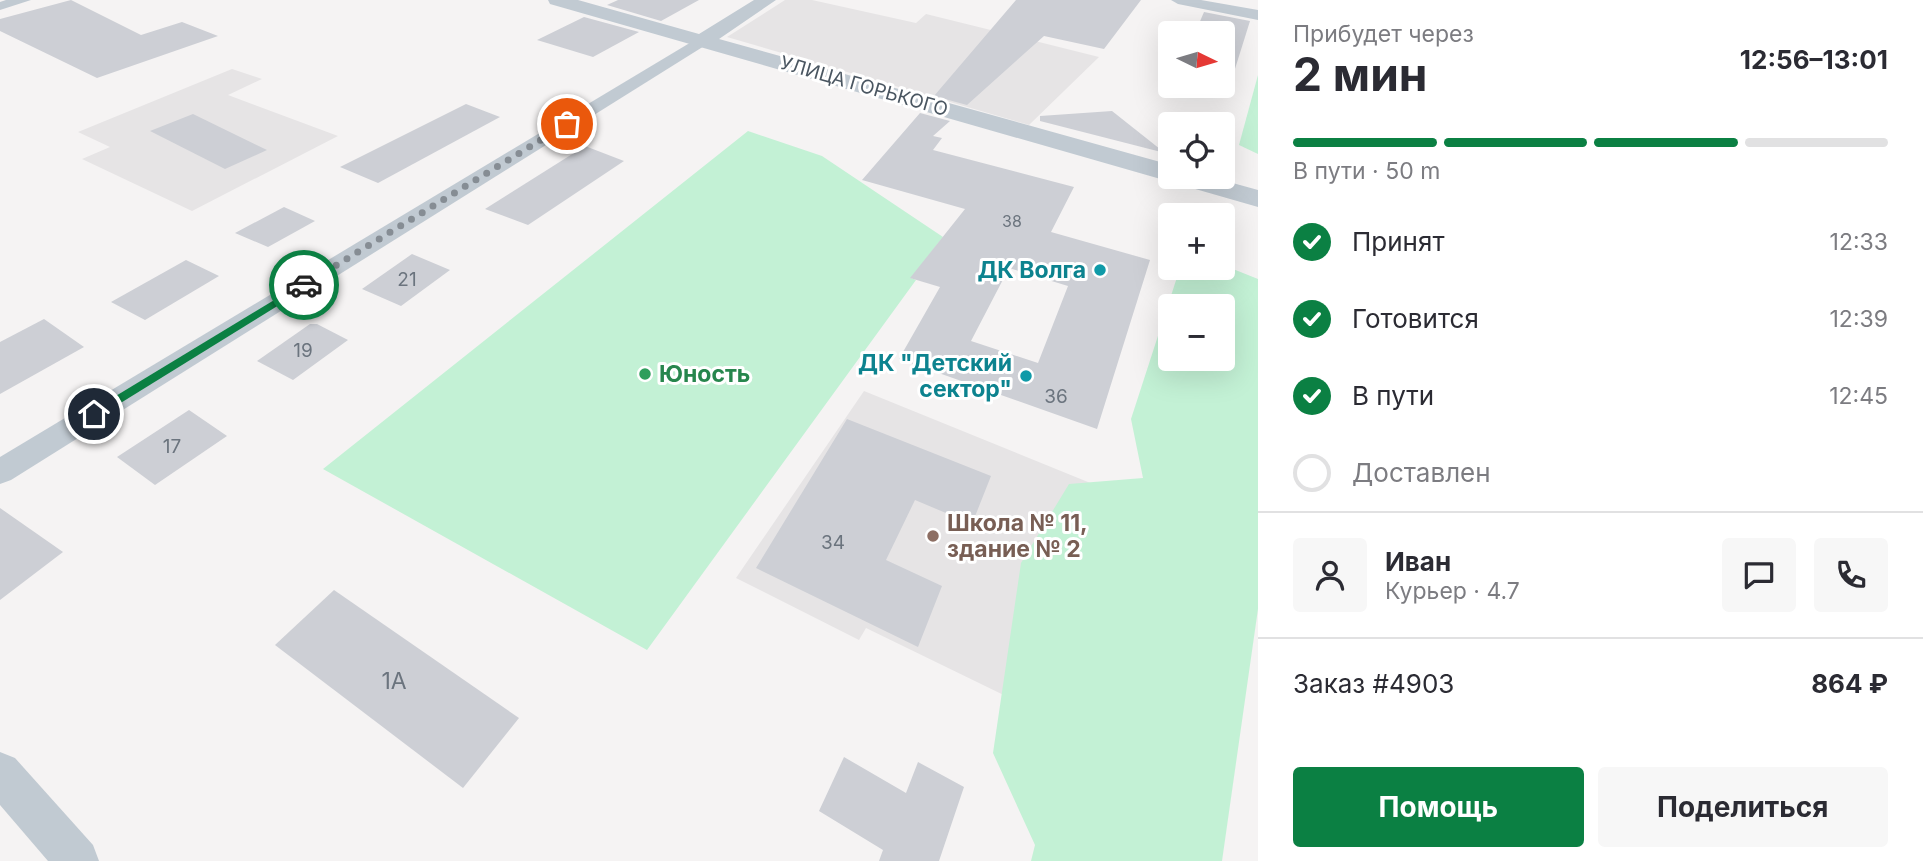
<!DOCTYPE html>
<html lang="ru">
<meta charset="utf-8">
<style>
:root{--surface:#fff;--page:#f7f7f7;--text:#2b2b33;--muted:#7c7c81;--line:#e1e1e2;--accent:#0b8043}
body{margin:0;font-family:Inter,sans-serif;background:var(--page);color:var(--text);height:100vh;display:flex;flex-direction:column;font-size:26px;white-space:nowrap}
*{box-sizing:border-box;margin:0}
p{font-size:23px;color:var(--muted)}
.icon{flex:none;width:38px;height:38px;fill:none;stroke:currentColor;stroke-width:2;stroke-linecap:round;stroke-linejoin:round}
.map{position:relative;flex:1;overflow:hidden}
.sheet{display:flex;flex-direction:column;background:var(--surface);width:665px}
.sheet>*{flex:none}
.needle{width:46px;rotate:95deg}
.tools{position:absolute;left:1158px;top:21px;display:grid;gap:14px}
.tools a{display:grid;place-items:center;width:77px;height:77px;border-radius:7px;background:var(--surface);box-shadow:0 7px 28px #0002;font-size:35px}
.pin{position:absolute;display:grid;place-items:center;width:60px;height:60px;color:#fff;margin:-30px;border:4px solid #fff;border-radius:50%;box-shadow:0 2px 7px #0007}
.courier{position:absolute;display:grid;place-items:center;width:70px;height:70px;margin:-35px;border:5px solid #0b8043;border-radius:50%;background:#fff;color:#222;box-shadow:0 2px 9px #0007}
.summary em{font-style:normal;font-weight:700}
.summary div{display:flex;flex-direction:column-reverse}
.summary{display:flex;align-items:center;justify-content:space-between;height:119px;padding:0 35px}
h1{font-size:46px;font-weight:700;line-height:52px}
.bar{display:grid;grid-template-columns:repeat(4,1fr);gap:10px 7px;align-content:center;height:84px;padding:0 35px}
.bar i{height:9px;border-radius:5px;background:var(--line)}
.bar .on{background:var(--accent)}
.bar p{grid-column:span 4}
.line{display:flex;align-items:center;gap:18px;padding:0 35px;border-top:2px solid var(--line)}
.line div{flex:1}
.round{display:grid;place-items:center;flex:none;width:74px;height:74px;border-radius:7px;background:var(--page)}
ol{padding:0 35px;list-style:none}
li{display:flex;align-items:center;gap:21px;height:77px}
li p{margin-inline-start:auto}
li .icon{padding:7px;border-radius:50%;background:var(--accent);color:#fff;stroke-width:4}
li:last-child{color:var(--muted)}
li i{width:38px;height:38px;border:4px solid var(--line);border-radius:50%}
.button{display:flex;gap:14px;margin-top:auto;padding:14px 35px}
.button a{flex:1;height:80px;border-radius:7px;background:var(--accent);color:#fff;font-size:28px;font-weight:700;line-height:80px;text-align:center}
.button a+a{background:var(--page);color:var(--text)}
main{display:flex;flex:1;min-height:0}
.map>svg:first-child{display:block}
.education{fill:#e6e4e5}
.green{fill:#c3f1d5;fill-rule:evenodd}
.building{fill:#cdcfd5;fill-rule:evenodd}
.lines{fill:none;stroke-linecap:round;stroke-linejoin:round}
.minor{fill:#c1cad2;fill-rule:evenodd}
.tertiary{fill:#c1cad2;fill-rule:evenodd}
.route{fill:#0b8043}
.done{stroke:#868d94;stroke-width:7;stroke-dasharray:0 12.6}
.culture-dot{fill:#0f9aa8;stroke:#fff;stroke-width:2.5}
.leisure-dot{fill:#2e9e5b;stroke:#fff;stroke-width:2.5}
.education-dot{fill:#8d6e63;stroke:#fff;stroke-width:2.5}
.labels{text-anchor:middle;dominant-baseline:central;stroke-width:6;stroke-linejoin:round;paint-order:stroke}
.far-number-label{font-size:16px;fill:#6b747e}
.far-street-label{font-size:19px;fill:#4a5661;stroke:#fff}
.number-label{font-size:19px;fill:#6b747e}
.culture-label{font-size:23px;font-weight:bold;fill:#0d838f;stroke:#fff;text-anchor:end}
.leisure-label{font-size:23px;font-weight:bold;fill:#27864d;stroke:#fff;text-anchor:start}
.education-label{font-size:23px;font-weight:bold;fill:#785e54;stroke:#fff;text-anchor:start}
.near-number-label{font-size:23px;fill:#6b747e}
</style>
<main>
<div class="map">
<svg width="1258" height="861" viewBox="0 0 1258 861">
<rect width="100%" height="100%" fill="#f5f3f3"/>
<g class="education">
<path d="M 785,0 L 812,0 L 916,23 L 926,14 L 1099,57 L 1029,125 L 727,37 Z"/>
<path d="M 232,69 L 262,79 L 228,95 L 338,136 L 192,211 L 82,159 L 110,147 L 78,132 Z"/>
<path d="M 864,391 L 1115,493 L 1045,715 L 866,628 L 859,640 L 736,578 Z"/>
</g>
<g class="green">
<path d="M 1258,75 L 1258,154 L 1239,145 Z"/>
<path d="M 748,131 L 822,156 L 943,237 L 911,278 L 916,280 L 647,650 L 323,469 Z"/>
<path d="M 1223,265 L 1258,279 L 1258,609 L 1222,861 L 1031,861 L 1035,845 L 993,753 L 1021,563 L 1069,484 L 1143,478 L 1131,419 L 1180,268 ZM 1223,306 L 1223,359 L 1171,359 L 1171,306 Z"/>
</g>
<g class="building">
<path d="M 71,0 L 141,35 L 182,22 L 218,36 L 97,78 L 0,31 L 0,19 Z"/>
<path d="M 618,0 L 699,0 L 661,21 L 607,5 Z"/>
<path d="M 1016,0 L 1141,0 L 1104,49 L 1044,36 L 967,105 L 934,96 Z"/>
<path d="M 1204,12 L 1250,21 L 1229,88 L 1223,88 L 1223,33 L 1195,33 Z"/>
<path d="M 584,17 L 639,32 L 593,57 L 537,40 Z"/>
<path d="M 466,104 L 500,117 L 378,183 L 340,167 Z"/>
<path d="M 1112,111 L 1165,153 L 1040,121 L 1040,116 Z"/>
<path d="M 920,113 L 950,121 L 933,136 L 942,138 L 933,150 L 1074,187 L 1051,232 L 1150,260 L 1097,429 L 899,359 L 940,287 L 910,278 L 965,209 L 862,180 ZM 1009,268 L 1068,286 L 1038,363 L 971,341 Z"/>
<path d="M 193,114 L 267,150 L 225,169 L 150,131 Z"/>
<path d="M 585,146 L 624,161 L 528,225 L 485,209 Z"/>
<path d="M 284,207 L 315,221 L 268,247 L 235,233 Z"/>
<path d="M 412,254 L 450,270 L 401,306 L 362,289 Z"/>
<path d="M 186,260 L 219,276 L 145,320 L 111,302 Z"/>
<path d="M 44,319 L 84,347 L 0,394 L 0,342 Z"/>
<path d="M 310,324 L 317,324 L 348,340 L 293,380 L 257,361 Z"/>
<path d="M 189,410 L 227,436 L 155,485 L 117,457 Z"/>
<path d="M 847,419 L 991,476 L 972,524 L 915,500 L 886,560 L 942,586 L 918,647 L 756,568 Z"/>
<path d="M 0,508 L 63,552 L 0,600 Z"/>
<path d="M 334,590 L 519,718 L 463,788 L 275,645 Z"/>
<path d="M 844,757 L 906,793 L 918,762 L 964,787 L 939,861 L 879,861 L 883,850 L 819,811 Z"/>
</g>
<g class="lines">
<g class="minor">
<path d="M 6,0 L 31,0 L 0,10 L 0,2 Z"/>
<path d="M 1171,0 L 1201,0 L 1258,10 L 1258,20 L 1178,4 Z"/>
<path d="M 703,35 L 709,37 L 709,43 L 11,480 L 0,484 L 0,457 Z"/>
<path d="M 0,752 L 15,758 L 93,845 L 99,861 L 48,861 L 0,805 Z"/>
</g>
<path class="tertiary" d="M 548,0 L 578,0 L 699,34 L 754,0 L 776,0 L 719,39 L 1171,165 L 1171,177 L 1211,177 L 1258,190 L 1258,207 L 550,4 Z"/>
</g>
<path class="route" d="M 304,282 L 308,287 L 98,417 L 91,417 L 91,411 Z"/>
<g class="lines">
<path class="done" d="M 304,285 L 567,124"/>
</g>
<g class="culture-dot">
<circle cx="1100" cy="270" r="7"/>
<circle cx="1026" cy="376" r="7"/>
</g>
<circle class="leisure-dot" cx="645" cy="374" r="7"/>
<circle class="education-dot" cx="933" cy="536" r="7"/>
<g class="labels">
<g class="far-number-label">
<text x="1012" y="221">38</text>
</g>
<g class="far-street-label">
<text transform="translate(864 86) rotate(16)">УЛИЦА ГОРЬКОГО</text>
</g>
<g class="number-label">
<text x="407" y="279">21</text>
<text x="303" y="350">19</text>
<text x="1056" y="396">36</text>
<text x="172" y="446">17</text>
<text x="833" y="542">34</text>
</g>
<g class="culture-label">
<text x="1086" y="270">ДК Волга</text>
<text x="1012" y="363">ДК "Детский<tspan x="1012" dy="26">сектор"</tspan></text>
</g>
<g class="leisure-label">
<text x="659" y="374">Юность</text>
</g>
<g class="education-label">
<text x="947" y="523">Школа № 11,<tspan x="947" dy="26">здание № 2</tspan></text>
</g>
<g class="near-number-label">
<text x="394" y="681">1А</text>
</g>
</g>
</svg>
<div class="tools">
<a><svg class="needle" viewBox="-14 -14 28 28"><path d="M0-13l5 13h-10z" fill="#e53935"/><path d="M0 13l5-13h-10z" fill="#7c7c81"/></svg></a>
<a><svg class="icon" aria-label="locate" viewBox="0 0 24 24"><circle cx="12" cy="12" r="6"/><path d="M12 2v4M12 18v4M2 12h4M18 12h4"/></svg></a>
<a>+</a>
<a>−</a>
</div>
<div class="pin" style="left:567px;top:124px;background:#ea580c"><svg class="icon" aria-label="bag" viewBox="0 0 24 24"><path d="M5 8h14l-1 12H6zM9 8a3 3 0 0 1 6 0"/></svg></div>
<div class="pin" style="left:94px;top:414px;background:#1f2937"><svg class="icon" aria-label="home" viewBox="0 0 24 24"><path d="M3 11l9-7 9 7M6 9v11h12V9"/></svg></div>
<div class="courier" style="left:304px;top:285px"><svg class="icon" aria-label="car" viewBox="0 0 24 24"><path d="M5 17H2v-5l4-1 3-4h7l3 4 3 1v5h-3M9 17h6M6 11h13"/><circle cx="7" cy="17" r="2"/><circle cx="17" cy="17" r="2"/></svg></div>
</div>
<section class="sheet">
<div class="summary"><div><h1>2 мин</h1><p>Прибудет через</p></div><em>12:56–13:01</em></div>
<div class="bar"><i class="on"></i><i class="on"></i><i class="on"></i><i></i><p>В пути · 50 m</p></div>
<ol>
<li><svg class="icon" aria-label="check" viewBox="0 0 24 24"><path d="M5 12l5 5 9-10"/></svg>Принят<p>12:33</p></li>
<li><svg class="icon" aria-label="check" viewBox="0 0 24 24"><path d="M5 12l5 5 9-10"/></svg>Готовится<p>12:39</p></li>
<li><svg class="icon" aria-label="check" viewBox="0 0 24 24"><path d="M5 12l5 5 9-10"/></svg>В пути<p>12:45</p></li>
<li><i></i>Доставлен</li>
</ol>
<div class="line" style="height:126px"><a class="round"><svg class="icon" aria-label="person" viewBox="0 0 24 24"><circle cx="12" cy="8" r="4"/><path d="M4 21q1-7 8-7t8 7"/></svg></a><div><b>Иван</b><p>Курьер · 4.7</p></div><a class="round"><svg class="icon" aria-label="chat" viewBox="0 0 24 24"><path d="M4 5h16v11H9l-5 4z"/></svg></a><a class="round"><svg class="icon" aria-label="phone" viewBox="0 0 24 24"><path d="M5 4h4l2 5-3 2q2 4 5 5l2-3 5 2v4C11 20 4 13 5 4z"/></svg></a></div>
<div class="line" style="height:91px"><div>Заказ #4903</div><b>864 ₽</b></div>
<div class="button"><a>Помощь</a><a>Поделиться</a></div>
</section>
</main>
